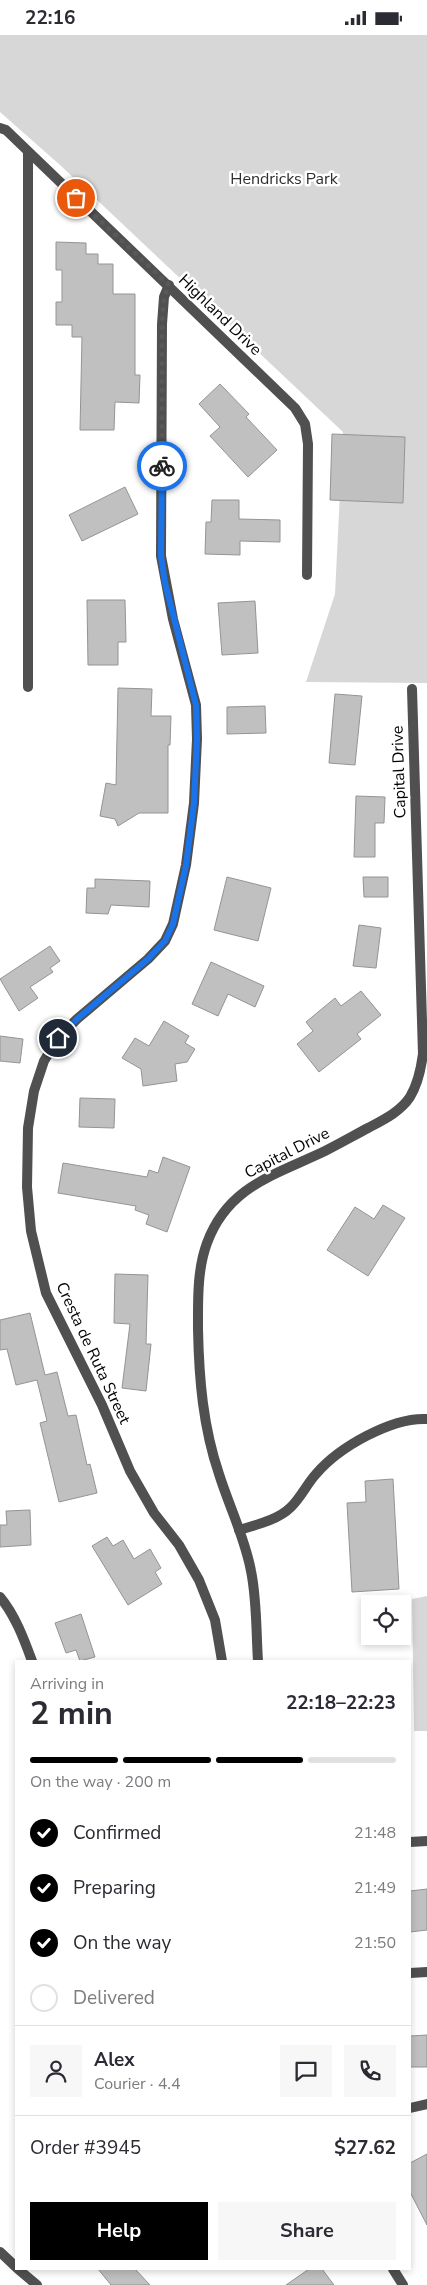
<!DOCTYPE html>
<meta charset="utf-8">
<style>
:root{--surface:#fff;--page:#f7f7f7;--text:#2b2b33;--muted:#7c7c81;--line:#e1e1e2;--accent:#000}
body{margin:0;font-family:"Nunito Sans",sans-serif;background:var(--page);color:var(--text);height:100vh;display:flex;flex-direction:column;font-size:19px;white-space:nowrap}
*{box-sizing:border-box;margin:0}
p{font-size:16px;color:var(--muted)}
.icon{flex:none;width:28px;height:28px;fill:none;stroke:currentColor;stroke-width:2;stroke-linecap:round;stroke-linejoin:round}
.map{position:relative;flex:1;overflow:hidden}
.details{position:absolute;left:15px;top:1625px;width:396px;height:610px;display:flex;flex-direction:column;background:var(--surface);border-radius:0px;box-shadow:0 2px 8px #0003}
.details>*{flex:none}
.fabs{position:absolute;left:361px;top:1560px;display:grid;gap:10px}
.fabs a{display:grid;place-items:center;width:50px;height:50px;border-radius:0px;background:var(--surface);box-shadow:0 2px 8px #0003;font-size:25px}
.pin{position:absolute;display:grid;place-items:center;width:42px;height:42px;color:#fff;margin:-21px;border:2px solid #fff;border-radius:50%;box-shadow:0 1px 5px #0007}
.courier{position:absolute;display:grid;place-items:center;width:50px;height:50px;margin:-25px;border:4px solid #1a73e8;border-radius:50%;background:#fff;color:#222;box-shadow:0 1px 6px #0007}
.head em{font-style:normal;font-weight:700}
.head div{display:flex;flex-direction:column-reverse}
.head{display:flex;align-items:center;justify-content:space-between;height:85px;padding:0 15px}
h1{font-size:32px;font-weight:700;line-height:38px}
.bar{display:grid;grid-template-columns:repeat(4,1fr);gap:8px 5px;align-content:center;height:60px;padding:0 15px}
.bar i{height:6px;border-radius:4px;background:var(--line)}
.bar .selected{background:var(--accent)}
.bar p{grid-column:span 4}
.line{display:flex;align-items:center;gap:12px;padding:0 15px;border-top:1px solid var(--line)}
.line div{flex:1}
.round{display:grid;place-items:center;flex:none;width:52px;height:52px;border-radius:0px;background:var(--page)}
ol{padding:0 15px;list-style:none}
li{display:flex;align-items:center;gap:15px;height:55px}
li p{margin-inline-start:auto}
li .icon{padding:5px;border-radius:50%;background:var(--accent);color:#fff;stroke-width:4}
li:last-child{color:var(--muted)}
li i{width:28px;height:28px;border:2px solid var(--line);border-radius:50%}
.primary-button{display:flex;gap:10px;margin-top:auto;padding:10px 15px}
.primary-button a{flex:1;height:58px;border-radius:0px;background:var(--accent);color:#fff;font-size:20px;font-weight:700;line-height:58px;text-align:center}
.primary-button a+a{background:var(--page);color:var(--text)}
.status{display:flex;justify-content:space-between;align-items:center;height:35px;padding:0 25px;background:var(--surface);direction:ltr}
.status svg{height:14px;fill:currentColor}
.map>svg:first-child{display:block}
.green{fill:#d7d7d7}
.building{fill:#c0c0c0;stroke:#949494}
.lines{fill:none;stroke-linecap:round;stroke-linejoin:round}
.minor{stroke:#505050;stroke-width:10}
.done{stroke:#595959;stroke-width:5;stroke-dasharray:0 9}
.route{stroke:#1a73e8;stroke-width:6}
.labels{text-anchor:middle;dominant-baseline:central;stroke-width:5;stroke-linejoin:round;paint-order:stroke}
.park-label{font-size:16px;fill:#2e2e2e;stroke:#fff}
.street-label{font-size:16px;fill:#000;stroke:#fff}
</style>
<div class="status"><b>22:16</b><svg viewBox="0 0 49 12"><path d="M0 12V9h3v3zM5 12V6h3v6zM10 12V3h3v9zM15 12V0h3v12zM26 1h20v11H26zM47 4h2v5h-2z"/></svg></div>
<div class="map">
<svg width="427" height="2250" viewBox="0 0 427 2250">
<rect width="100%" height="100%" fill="#fff"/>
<g class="green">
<path d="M 0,0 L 427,0 L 427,648 L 306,647 L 335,559 L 343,397 L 60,130 L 0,77 Z"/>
<path d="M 427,1561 L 427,1696 L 414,1696 L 412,1564 Z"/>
</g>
<g class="building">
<path d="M 56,207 L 86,208 L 86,219 L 98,219 L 98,229 L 113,229 L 113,259 L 135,259 L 135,340 L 140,340 L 139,368 L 115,367 L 114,395 L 80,395 L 82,302 L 72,302 L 72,290 L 56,290 L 56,267 L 62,267 L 62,235 L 56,235 Z"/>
<path d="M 220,349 L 249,379 L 246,382 L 277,415 L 248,442 L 210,401 L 220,392 L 199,369 Z"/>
<path d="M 332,399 L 405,402 L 403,468 L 330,465 Z"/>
<path d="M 125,452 L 138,479 L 82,506 L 69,480 Z"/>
<path d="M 212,465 L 239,465 L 239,484 L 280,485 L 280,507 L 240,506 L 240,520 L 205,519 L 206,487 L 211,487 Z"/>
<path d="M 87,565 L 125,565 L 126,607 L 118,607 L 118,630 L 88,630 Z"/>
<path d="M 255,566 L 258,618 L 222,620 L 218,568 Z"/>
<path d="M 118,653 L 152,654 L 151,681 L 171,681 L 170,710 L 168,710 L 168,778 L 139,778 L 118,791 L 115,784 L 100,781 L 106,748 L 116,750 Z"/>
<path d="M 335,659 L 362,661 L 355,730 L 329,728 Z"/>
<path d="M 265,671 L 266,698 L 227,699 L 227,672 Z"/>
<path d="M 356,761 L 385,762 L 384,788 L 375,788 L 375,822 L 354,822 Z"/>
<path d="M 227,842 L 271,853 L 258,906 L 214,895 Z"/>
<path d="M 363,842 L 388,842 L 388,862 L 364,862 Z"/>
<path d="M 95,844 L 150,846 L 149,872 L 111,870 L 108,879 L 86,878 L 87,853 L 95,853 Z"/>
<path d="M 359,890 L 381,893 L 376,933 L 353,931 Z"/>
<path d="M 50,911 L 60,926 L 50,933 L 53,937 L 30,952 L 38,963 L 19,976 L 0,944 Z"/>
<path d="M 211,927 L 264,951 L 255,972 L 228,959 L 218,981 L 192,969 Z"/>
<path d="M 361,956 L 381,980 L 357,999 L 361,1004 L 319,1037 L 297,1009 L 313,996 L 306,987 L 335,963 L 341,971 Z"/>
<path d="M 164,986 L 189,1001 L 185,1008 L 195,1014 L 187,1027 L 175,1029 L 177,1046 L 143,1051 L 141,1034 L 122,1023 L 135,1003 L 149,1011 Z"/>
<path d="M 0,1001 L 23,1004 L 20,1028 L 0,1026 Z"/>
<path d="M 80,1063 L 115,1064 L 114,1093 L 79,1092 Z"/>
<path d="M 163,1122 L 190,1132 L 167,1197 L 146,1189 L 149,1180 L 135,1175 L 136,1171 L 58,1158 L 63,1128 L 147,1142 L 149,1135 L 158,1138 Z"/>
<path d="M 383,1170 L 405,1183 L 368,1241 L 327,1215 L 355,1172 L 374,1184 Z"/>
<path d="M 115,1239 L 148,1240 L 146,1309 L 151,1309 L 146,1356 L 122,1353 L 130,1289 L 114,1288 Z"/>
<path d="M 30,1278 L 45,1340 L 57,1337 L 68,1381 L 76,1380 L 87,1430 L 90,1429 L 97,1458 L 59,1467 L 40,1388 L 47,1386 L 37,1345 L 16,1350 L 7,1314 L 0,1315 L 0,1285 Z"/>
<path d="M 393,1444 L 399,1554 L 352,1557 L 347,1468 L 366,1467 L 365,1446 Z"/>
<path d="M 30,1475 L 31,1510 L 0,1512 L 0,1490 L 7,1490 L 6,1476 Z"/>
<path d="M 107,1502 L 113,1511 L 123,1505 L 134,1524 L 150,1514 L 161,1533 L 155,1537 L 162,1549 L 128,1570 L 92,1511 Z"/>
<path d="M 81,1579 L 95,1622 L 80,1626 L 76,1615 L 66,1618 L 55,1588 Z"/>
<path d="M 427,1854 L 427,1895 L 410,1897 L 410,1856 Z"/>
<path d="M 427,2000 L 427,2032 L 410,2032 L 410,2001 Z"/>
<path d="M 427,2119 L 427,2190 L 410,2157 L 410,2128 Z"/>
<path d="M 98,2234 L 135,2234 L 150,2250 L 111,2250 Z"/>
<path d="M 309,2234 L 322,2234 L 334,2250 L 286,2250 Z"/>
</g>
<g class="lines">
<g class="minor">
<path d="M 0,93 L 6,95 L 295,373 L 305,389 L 308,409 L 307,540"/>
<path d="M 28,117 L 28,652"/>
<path d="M 169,250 L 164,262 L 162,289 L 161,521 L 173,584 L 196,670 L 197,704 L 194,768 L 186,830 L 173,889 L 165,906 L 148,924 L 77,984 L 58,1003 L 44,1026 L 34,1056 L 28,1093 L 27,1152 L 31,1196 L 46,1258 L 102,1370 L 130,1436 L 154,1478 L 179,1510 L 199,1545 L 215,1585 L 222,1626"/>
<path d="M 239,1495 C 256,1490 278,1485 291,1472 C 301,1462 307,1449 316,1439 C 339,1412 392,1382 427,1384"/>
<path d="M 0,1562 C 15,1580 24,1604 32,1626"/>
<path d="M 258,1626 C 256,1596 257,1565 251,1536 C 245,1503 229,1471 219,1439 C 203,1392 199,1344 198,1294 C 198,1266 197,1235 207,1208 C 228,1151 275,1140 325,1116 C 339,1109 353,1101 368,1093 C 383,1085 400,1077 410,1062 C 418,1049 421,1034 423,1019 L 412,654"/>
<path d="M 410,1807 L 427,1806"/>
<path d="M 410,1938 L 427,1937"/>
<path d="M 410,2073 L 427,2069"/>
<path d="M 0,2217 L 16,2232"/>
<path d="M 18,2234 L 37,2250"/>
<path d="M 393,2234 L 403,2250"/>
</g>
</g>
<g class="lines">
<path class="done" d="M 76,163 L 169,250 L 164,262 L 162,289 L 162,431"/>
<path class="route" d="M 58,1003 L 77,984 L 148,924 L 165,906 L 173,889 L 186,830 L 194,768 L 197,704 L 196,670 L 165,548 L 161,521 L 162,431"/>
</g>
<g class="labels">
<g class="park-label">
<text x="284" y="144">Hendricks Park</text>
</g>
<g class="street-label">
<text transform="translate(220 280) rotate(44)">Highland Drive</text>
<text transform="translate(399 737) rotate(-92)">Capital Drive</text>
<text transform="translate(287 1118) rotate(-27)">Capital Drive</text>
<text transform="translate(93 1318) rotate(65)">Cresta de Ruta Street</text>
</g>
</g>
</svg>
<div class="fabs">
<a><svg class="icon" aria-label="locate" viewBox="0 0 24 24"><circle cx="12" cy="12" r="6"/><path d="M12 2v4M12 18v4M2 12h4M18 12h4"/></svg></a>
</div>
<div class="pin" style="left:76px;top:163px;background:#ea580c"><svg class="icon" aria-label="bag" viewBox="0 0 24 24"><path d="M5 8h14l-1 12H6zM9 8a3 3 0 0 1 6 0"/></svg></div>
<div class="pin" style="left:58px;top:1003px;background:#1f2937"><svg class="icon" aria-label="home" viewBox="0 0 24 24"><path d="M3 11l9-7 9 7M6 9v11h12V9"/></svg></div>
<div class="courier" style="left:162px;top:431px"><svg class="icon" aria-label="bike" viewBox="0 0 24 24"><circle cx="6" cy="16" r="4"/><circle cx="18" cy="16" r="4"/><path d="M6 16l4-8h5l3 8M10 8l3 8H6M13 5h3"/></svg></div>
<section class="details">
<div class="head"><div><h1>2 min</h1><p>Arriving in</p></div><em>22:18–22:23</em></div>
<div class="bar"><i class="selected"></i><i class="selected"></i><i class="selected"></i><i></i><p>On the way · 200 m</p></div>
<ol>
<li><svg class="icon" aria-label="check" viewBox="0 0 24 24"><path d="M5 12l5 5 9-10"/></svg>Confirmed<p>21:48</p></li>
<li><svg class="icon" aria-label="check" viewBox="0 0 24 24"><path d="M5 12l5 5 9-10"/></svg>Preparing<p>21:49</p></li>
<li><svg class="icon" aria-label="check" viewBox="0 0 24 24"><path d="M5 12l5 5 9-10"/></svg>On the way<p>21:50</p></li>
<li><i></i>Delivered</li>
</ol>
<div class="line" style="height:90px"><a class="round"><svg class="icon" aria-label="person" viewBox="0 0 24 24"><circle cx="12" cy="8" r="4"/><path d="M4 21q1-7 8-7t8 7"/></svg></a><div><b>Alex</b><p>Courier · 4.4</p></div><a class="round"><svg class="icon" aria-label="chat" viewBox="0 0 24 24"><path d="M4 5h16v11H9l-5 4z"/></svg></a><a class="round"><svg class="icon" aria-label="phone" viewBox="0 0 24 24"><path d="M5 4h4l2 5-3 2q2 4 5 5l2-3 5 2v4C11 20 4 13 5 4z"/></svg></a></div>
<div class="line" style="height:65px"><div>Order #3945</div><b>$27.62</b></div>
<div class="primary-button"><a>Help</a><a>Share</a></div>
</section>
</div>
